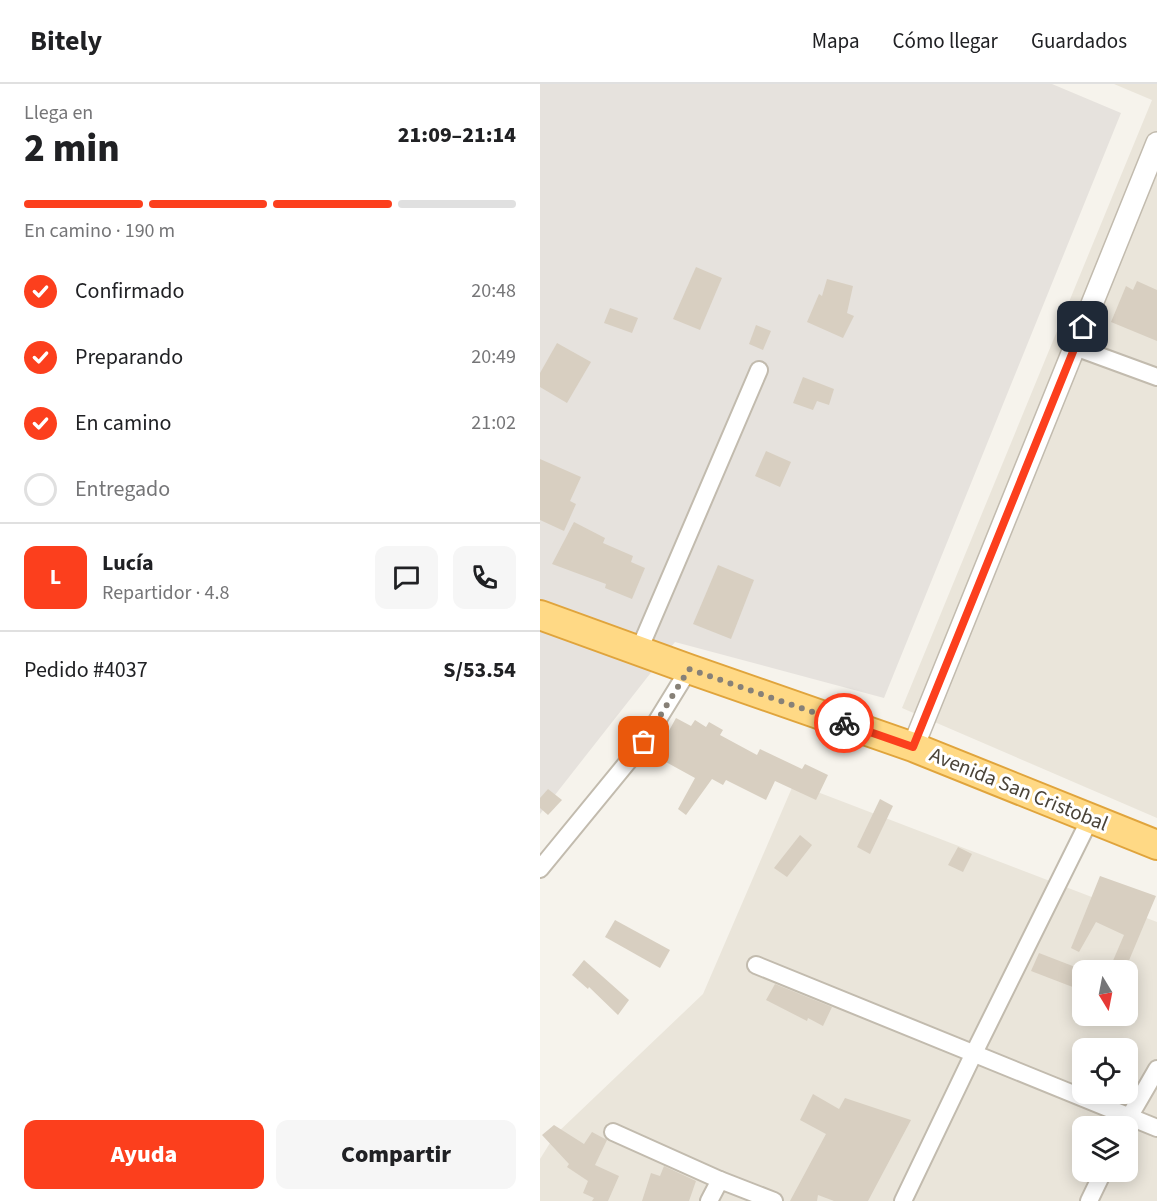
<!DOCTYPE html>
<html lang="es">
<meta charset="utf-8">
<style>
:root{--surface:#fff;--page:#f6f6f6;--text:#202124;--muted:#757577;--line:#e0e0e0;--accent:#fc3f1d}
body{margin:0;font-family:"Source Sans 3",sans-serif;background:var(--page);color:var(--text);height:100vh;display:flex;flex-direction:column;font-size:22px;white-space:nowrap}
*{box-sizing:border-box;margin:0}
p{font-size:20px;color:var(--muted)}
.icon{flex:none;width:33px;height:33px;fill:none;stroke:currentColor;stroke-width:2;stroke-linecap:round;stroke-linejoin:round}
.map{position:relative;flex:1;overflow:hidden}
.drawer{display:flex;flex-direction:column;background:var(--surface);width:540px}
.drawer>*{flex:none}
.needle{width:39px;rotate:170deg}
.buttons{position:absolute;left:532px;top:876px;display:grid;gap:12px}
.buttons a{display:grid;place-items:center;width:66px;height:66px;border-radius:12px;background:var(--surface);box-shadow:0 3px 15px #0003;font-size:30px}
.pin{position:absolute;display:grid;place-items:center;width:51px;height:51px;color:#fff;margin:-26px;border-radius:12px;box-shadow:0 3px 9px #0006}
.courier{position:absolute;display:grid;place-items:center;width:60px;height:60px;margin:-30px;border:4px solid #fc3f1d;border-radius:50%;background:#fff;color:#222;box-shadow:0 2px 8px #0007}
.head em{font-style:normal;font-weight:800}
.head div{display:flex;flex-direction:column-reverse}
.head{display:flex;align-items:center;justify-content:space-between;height:102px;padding:0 24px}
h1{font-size:39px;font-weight:800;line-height:45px}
.bar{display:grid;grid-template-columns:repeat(4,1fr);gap:9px 6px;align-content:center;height:72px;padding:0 24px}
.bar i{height:8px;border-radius:4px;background:var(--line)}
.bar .active{background:var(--accent)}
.bar p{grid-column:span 4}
.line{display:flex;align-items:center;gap:15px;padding:0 24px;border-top:2px solid var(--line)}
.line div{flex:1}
.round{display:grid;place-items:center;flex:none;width:63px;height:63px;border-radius:12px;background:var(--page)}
ol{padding:0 24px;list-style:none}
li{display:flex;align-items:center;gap:18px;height:66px}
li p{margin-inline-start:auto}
li .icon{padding:6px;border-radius:50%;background:var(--accent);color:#fff;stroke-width:4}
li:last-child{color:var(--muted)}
li i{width:33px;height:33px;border:3px solid var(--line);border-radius:50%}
.button{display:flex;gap:12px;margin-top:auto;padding:12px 24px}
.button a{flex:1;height:69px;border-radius:12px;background:var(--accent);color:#fff;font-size:24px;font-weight:800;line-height:69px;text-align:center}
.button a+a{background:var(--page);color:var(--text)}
header{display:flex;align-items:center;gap:36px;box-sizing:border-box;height:84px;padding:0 30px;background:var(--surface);border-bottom:2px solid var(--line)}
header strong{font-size:28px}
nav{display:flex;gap:33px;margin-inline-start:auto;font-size:21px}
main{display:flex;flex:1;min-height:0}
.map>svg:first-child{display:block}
.residential{fill:#eae5da;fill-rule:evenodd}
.industrial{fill:#e6e2dd}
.building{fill:#d8cfc1}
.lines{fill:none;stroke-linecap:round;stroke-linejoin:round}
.minor-casing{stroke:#c2bbae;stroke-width:20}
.tertiary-casing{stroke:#c2bbae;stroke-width:24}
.trunk-casing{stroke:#e0a43c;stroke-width:32}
.minor{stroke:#fff;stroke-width:16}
.tertiary{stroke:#fff;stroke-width:21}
.trunk{stroke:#ffd985;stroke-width:28}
.done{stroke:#878178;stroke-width:6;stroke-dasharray:0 10.8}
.route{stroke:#fc3f1d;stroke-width:8}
.labels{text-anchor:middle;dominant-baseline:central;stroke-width:6;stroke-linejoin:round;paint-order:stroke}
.street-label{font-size:21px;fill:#4b4439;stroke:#fff}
</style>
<header>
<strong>Bitely</strong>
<nav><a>Mapa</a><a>Cómo llegar</a><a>Guardados</a></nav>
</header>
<main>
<section class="drawer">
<div class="head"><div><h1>2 min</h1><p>Llega en</p></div><em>21:09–21:14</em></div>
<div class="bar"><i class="active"></i><i class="active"></i><i class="active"></i><i></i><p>En camino · 190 m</p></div>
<ol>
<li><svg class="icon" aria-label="check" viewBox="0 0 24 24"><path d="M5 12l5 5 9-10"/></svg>Confirmado<p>20:48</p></li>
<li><svg class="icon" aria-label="check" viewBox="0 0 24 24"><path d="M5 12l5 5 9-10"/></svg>Preparando<p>20:49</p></li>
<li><svg class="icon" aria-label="check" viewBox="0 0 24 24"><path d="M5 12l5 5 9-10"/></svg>En camino<p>21:02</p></li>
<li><i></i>Entregado</li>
</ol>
<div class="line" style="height:108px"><b class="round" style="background:var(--accent);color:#fff">L</b><div><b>Lucía</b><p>Repartidor · 4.8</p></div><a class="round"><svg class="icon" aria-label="chat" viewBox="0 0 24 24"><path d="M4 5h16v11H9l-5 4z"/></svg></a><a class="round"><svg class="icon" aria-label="phone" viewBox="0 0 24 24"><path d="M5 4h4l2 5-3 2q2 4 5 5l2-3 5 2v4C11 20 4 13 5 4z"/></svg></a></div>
<div class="line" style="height:78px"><div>Pedido #4037</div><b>S/53.54</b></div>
<div class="button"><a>Ayuda</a><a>Compartir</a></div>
</section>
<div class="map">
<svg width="617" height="1117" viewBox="0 0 617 1117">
<rect width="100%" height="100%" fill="#f6f3ec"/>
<g class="residential">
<path d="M 574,0 L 617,0 L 617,734 L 362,624 L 612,16 Z"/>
<path d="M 254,699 L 617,838 L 617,1117 L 0,1117 L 0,1075 L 15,1051 L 163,910 ZM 543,886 L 588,886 L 588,932 L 543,932 ZM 543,964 L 588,964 L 588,1010 L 543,1010 ZM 543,1042 L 588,1042 L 588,1088 L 543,1088 Z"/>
</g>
<path class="industrial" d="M 0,0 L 512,0 L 581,29 L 344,614 L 135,558 L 0,730 Z"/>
<g class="building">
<path d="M 156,183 L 182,194 L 160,246 L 133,235 Z"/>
<path d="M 287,195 L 313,202 L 307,229 L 314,232 L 303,254 L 267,238 L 279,210 L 282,212 Z"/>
<path d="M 597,197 L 617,206 L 617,257 L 571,238 L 586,202 L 593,206 Z"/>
<path d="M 70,224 L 98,234 L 92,249 L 64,239 Z"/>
<path d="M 216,241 L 231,247 L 223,266 L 209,260 Z"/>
<path d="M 17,259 L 51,278 L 27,319 L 0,303 L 0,289 Z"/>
<path d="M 263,293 L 294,305 L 289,321 L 277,317 L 273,326 L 253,319 Z"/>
<path d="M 226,367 L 251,378 L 240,403 L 215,392 Z"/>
<path d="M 0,375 L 41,393 L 30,417 L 36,420 L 24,447 L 0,436 Z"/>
<path d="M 34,438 L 65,454 L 63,459 L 93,472 L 91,478 L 105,484 L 92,515 L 65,504 L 66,500 L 12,480 Z"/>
<path d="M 178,481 L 214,496 L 191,555 L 153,540 Z"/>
<path d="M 136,634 L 151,642 L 155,636 L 166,643 L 169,638 L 183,646 L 180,651 L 217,671 L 220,665 L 262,685 L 265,680 L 288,691 L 276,716 L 235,697 L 226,716 L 186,696 L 183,701 L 172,695 L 146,731 L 138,725 L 155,694 L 115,672 Z"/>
<path d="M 8,705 L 22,716 L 8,731 L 0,724 L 0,714 Z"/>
<path d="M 340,715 L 353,722 L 330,770 L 317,763 Z"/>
<path d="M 260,751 L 272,761 L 247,793 L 234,784 Z"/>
<path d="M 418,763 L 432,770 L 423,788 L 408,781 Z"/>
<path d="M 560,792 L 616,812 L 585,886 L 569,886 L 584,851 L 556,838 L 539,868 L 531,864 Z"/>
<path d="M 75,836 L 130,866 L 120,884 L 65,853 Z"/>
<path d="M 499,869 L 543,886 L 543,907 L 491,887 Z"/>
<path d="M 44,876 L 89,916 L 78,931 L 49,903 L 48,905 L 32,891 Z"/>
<path d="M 235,900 L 292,923 L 283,942 L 268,934 L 267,937 L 226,916 Z"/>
<path d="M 273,1010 L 299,1025 L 305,1014 L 371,1036 L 328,1117 L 294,1117 L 278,1111 L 277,1117 L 250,1117 L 286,1050 L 260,1036 Z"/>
<path d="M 14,1041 L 44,1060 L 52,1048 L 67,1056 L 55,1081 L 79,1092 L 68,1117 L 52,1117 L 54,1114 L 43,1109 L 48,1097 L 27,1083 L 29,1080 L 2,1051 Z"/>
<path d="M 124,1082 L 156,1097 L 149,1117 L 102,1117 L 111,1089 L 120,1092 Z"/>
</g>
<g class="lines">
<defs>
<g id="minor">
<path d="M 535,263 L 617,293"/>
<path d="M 99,566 L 219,286"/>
<path d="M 0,785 L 104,658 L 149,585"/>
<path d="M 216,881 L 617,1044"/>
<path d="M 584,1042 L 617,985"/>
<path d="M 73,1048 L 180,1096"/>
<path d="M 169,1117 L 180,1096 L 234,1117"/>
<path d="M 363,1117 L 434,969 L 551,733"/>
<path d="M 549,1117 L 563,1088"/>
</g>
<path id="tertiary" d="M 373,663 L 617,59"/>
<path id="trunk" d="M 0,531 L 149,585 L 373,663 L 617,761"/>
</defs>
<use href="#minor" class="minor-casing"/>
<use href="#tertiary" class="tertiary-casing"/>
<use href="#trunk" class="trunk-casing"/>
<use href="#minor" class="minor"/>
<use href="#tertiary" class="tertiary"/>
<use href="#trunk" class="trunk"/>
</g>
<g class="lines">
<path class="done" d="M 104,658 L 149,585 L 304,639"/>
<path class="route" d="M 304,639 L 373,663 L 543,243"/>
</g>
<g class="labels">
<g class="street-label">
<text transform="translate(479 705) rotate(22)">Avenida San Cristobal</text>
</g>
</g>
</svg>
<div class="buttons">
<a><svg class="needle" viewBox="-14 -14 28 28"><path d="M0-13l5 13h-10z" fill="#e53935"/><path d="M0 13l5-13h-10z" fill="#757577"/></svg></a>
<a><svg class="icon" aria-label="locate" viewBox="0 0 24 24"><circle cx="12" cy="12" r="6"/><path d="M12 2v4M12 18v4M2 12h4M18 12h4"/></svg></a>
<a><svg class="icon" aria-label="layers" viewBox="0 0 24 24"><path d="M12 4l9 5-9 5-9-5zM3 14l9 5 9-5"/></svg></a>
</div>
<div class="pin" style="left:104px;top:658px;background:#ea580c"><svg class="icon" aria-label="bag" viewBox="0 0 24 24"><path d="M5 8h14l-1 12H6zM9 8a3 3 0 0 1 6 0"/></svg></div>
<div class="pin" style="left:543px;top:243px;background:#1f2937"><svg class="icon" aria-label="home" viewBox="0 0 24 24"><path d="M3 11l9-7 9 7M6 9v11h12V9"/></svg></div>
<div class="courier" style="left:304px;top:639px"><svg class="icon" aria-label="bike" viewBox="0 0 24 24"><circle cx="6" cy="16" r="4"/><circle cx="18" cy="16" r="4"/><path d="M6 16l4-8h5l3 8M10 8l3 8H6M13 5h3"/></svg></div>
</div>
</main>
